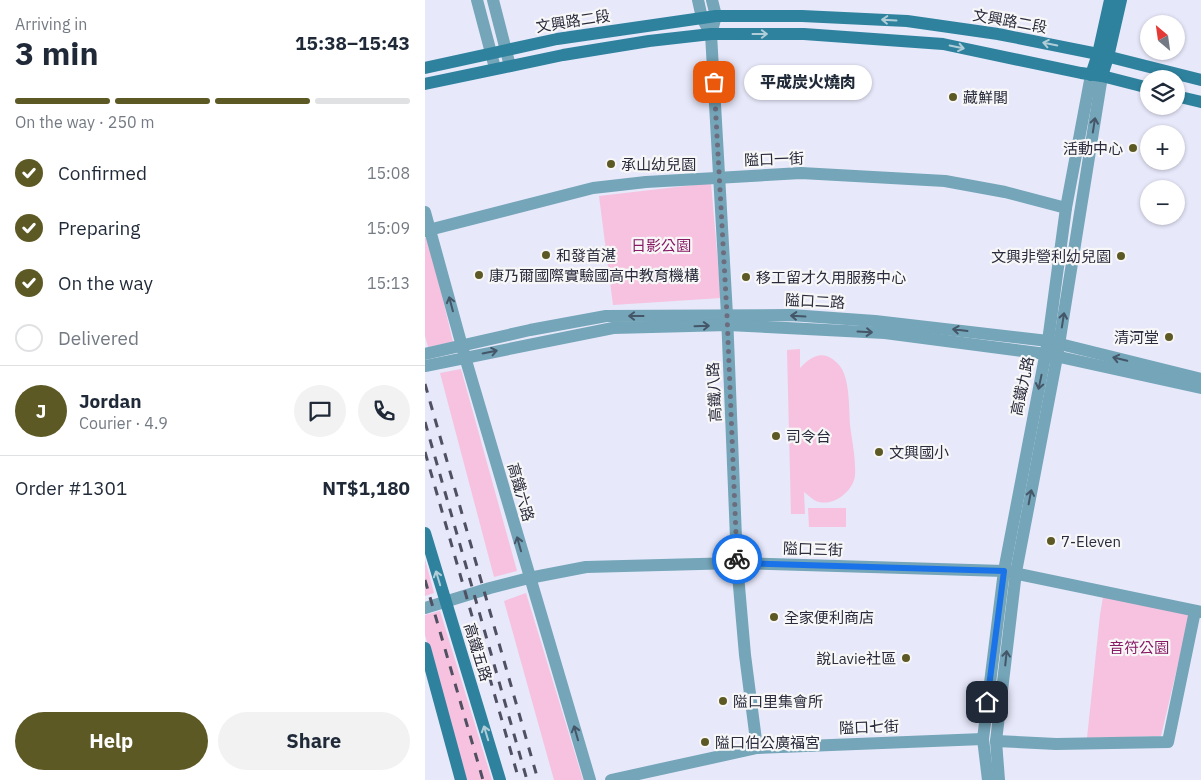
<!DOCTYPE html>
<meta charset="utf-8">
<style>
:root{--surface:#fff;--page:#f2f2f3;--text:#1f2937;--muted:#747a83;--line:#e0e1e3;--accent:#5d5925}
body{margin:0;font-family:"IBM Plex Sans","Noto Sans TC",sans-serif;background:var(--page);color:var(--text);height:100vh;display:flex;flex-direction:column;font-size:19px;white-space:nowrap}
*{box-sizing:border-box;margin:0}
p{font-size:16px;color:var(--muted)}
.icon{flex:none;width:28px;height:28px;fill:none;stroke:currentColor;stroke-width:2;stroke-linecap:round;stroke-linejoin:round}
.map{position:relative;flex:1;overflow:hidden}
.side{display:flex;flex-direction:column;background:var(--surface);width:425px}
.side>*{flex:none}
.needle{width:32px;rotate:331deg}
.tools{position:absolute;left:715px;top:15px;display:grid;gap:10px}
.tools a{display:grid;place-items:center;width:45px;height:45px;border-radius:50%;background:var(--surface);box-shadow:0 1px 4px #0004;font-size:25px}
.pin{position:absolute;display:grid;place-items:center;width:42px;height:42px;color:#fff;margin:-21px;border-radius:10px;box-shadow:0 2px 8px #0006}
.courier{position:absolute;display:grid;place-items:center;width:50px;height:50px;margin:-25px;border:4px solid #1a73e8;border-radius:50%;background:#fff;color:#222;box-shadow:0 1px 6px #0007}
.bubble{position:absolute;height:35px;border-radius:18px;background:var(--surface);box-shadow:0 1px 4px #0004;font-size:16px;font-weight:800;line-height:35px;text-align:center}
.headline em{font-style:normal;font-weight:800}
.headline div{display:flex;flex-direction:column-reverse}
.headline{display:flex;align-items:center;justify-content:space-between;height:85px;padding:0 15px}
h1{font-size:32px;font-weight:800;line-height:38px}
.bar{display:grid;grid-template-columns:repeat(4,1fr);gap:8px 5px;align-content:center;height:60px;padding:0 15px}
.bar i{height:6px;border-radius:4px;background:var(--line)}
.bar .selected{background:var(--accent)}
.bar p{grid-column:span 4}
.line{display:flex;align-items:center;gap:12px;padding:0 15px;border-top:1px solid var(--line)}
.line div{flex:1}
.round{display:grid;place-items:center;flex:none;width:52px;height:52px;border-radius:26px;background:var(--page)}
ol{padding:0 15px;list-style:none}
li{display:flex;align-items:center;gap:15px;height:55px}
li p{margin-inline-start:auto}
li .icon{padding:5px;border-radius:50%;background:var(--accent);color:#fff;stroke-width:4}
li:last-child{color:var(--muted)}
li i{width:28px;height:28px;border:2px solid var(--line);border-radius:50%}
.action{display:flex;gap:10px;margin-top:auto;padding:10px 15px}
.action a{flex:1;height:58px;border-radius:30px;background:var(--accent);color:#fff;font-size:20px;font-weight:800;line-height:58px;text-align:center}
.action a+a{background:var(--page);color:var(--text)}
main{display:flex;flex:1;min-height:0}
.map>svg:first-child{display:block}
.green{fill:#f6c2df}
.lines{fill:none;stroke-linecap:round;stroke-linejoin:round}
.street{stroke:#74a5b8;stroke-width:12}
.secondary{stroke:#2e829e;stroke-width:12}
.rail{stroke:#4f5061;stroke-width:3;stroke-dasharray:9 9;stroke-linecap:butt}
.oneway{stroke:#b1ced8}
.oneway2{stroke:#445667}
.done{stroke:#6c6d7e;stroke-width:5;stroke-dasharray:0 9}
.route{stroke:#1a73e8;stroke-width:6}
.poi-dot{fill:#5d5925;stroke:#f7f7f7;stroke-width:2}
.labels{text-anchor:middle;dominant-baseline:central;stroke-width:4.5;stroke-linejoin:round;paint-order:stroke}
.street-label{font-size:15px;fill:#2a2b3c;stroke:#f7f7f7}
.poi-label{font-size:15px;fill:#2a2b3c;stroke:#f7f7f7;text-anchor:start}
.park-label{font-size:15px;fill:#881a65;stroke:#f7f7f7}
</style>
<main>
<section class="side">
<div class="headline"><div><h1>3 min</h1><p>Arriving in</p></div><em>15:38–15:43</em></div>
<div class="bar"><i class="selected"></i><i class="selected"></i><i class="selected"></i><i></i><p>On the way · 250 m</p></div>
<ol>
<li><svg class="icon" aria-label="check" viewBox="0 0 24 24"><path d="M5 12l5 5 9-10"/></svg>Confirmed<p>15:08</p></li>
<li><svg class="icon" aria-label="check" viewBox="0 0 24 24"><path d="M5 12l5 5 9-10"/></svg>Preparing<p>15:09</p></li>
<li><svg class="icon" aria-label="check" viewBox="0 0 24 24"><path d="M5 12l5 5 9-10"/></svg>On the way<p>15:13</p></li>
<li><i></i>Delivered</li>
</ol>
<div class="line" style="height:90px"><b class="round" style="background:var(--accent);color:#fff">J</b><div><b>Jordan</b><p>Courier · 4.9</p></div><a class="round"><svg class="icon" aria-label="chat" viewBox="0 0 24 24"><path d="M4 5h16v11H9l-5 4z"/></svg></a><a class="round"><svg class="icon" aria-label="phone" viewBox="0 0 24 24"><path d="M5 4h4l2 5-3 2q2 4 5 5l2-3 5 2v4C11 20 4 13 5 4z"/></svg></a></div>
<div class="line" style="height:65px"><div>Order #1301</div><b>NT$1,180</b></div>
<div class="action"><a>Help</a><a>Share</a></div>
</section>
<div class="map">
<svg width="776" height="780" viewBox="0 0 776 780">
<rect width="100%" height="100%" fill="#e7e8fa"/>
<g class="green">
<path d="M 286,183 L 296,298 L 188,305 L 174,196 Z"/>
<path d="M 3,237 L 28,342 L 3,347 L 0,336 L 0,238 Z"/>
<path d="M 375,349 L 375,368 C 388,355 399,349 414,365 C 425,377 424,409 425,425 C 427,441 431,459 430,475 C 429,490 410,506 394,502 C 389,501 383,495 379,492 L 380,514 L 366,514 L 362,350 Z"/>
<path d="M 36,369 L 92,571 L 69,577 L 15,373 Z"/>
<path d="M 383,508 L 421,508 L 421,527 L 384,527 Z"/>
<path d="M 0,559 L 9,593 L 0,596 Z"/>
<path d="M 101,593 L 158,780 L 129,780 L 79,601 Z"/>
<path d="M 678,597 L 765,613 L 736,736 L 662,738 L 675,615 Z"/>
<path d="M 15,611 L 67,780 L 42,780 L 0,635 L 0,615 Z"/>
</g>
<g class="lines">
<g class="street">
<path d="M 52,0 L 70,68"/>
<path d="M 68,0 L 85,66"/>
<path d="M 273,0 L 277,18 L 282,27"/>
<path d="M 287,0 L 291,16 L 286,34 L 302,315 L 312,563 L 320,655 L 332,748"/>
<path d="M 0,212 L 40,357 L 165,780"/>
<path d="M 0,231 L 168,188 L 221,182 L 376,173 L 520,181 L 580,192 L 641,208"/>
<path d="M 0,354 L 105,330 L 181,316 L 366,315 L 450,321 L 623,341 L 776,379"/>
<path d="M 0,366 L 188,328 L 303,325 L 460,333 L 621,354 L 776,388"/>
<path d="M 0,608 L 65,588 L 104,578 L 161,567 L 312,563 L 579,571 L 776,612"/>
<path d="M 571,741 L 631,744 L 743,742 L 770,611"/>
<path d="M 186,780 L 332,748 L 558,739"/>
<path d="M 563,780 L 558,739 L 579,571 L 623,341 L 641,208 L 666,75"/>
<path d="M 574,780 L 571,741 L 591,572 L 632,357 L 677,76"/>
</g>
<g class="secondary">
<path d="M 0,68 L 132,39 L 291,16 L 377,16 L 482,21 L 573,34 L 673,54 L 776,80"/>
<path d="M 666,75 L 673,54 L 685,0"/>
<path d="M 677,76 L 683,57 L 696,0"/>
<path d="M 0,84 L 138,55 L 224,41 L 286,34 L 379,34 L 518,44 L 656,73 L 677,76 L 724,88"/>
<path d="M 751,96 L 776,102"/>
<path d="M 0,533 L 75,780"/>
<path d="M 0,648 L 36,780"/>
</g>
<g class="rail">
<path d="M 0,384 L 113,780"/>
<path d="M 0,422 L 102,780"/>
<path d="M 0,452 L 94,780"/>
<path d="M 0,580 L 58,780"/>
</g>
</g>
<defs><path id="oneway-shaft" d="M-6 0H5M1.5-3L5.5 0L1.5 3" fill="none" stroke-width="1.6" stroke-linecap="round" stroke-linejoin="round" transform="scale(1.25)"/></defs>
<g class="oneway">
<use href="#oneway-shaft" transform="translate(464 20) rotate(-177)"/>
<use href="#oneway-shaft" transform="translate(335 34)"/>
<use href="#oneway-shaft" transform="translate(625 44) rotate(-169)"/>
<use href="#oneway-shaft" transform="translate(532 47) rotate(12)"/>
<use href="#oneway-shaft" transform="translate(13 578) rotate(-107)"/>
<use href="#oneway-shaft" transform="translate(61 733) rotate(-107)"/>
</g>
<g class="oneway2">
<use href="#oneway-shaft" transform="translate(669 125) rotate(-81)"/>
<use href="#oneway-shaft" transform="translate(26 304) rotate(-105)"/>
<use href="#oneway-shaft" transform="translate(211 316) rotate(180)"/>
<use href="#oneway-shaft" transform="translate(373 316) rotate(-177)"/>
<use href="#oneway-shaft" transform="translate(638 320) rotate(-81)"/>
<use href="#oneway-shaft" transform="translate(277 326) rotate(-2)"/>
<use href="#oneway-shaft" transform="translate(535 330) rotate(-173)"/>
<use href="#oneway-shaft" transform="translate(440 332) rotate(3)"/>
<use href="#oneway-shaft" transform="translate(65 352) rotate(-11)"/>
<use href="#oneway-shaft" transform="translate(695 359) rotate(-166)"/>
<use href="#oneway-shaft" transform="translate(615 382) rotate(102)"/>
<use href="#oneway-shaft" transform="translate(605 497) rotate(-79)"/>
<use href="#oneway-shaft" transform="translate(94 544) rotate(-106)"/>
<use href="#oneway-shaft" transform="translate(581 658) rotate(-84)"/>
<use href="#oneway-shaft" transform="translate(151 733) rotate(-106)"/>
</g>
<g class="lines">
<path class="done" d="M 289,82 L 302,315 L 312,559"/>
<path class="route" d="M 312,559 L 312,563 L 579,571 L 562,702"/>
</g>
<g class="poi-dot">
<circle cx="528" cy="97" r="5"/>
<circle cx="708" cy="148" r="5"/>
<circle cx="186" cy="164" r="5"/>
<circle cx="121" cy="255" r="5"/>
<circle cx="696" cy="256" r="5"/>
<circle cx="54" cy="275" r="5"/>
<circle cx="321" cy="277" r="5"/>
<circle cx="744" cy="337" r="5"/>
<circle cx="351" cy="436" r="5"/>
<circle cx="454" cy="452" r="5"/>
<circle cx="626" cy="541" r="5"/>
<circle cx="349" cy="617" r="5"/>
<circle cx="481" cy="658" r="5"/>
<circle cx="298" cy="701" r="5"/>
<circle cx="280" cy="742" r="5"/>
</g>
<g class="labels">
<g class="street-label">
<text transform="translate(148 21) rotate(-9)">文興路二段</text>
<text transform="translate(585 21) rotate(10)">文興路二段</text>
<text transform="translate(349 159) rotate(-2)">隘口一街</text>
<text transform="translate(390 301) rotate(3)">隘口二路</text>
<text transform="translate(597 386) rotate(-78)">高鐵九路</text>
<text transform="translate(289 392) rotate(-93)">高鐵八路</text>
<text transform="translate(96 492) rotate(74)">高鐵六路</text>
<text transform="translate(388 549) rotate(2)">隘口三街</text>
<text transform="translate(53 652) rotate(73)">高鐵五路</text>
<text transform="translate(444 727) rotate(-2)">隘口七街</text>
</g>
<g class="poi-label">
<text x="538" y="97">藏鮮閣</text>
<text x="698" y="148" text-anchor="end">活動中心</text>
<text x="196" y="164">承山幼兒園</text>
<text x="131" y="255">和發首湛</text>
<text x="686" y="256" text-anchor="end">文興非營利幼兒園</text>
<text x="64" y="275">康乃爾國際實驗國高中教育機構</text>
<text x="331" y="277">移工留才久用服務中心</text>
<text x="734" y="337" text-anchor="end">清河堂</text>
<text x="361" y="436">司令台</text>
<text x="464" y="452">文興國小</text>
<text x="636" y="541">7-Eleven</text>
<text x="359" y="617">全家便利商店</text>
<text x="471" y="658" text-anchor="end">說Lavie社區</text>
<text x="308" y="701">隘口里集會所</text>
<text x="290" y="742">隘口伯公廣福宮</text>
</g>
<g class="park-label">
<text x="236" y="245">日影公園</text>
<text x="714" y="647">音符公園</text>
</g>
</g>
</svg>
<div class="tools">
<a><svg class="needle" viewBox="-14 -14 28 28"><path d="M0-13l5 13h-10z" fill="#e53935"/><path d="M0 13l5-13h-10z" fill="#747a83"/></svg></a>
<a><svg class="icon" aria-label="layers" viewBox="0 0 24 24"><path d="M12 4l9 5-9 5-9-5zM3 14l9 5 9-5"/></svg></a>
<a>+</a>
<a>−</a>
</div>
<div class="pin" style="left:289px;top:82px;background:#ea580c"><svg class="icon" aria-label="bag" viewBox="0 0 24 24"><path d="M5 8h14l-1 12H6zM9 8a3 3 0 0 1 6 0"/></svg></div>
<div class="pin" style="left:562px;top:702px;background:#1f2937"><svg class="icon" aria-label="home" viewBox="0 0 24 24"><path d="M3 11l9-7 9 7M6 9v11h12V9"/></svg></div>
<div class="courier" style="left:312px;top:559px"><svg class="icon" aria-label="bike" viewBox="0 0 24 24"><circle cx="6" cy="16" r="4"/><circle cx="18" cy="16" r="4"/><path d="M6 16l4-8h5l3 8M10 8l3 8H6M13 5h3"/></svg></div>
<div class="bubble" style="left:319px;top:65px;width:128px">平成炭火燒肉</div>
</div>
</main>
